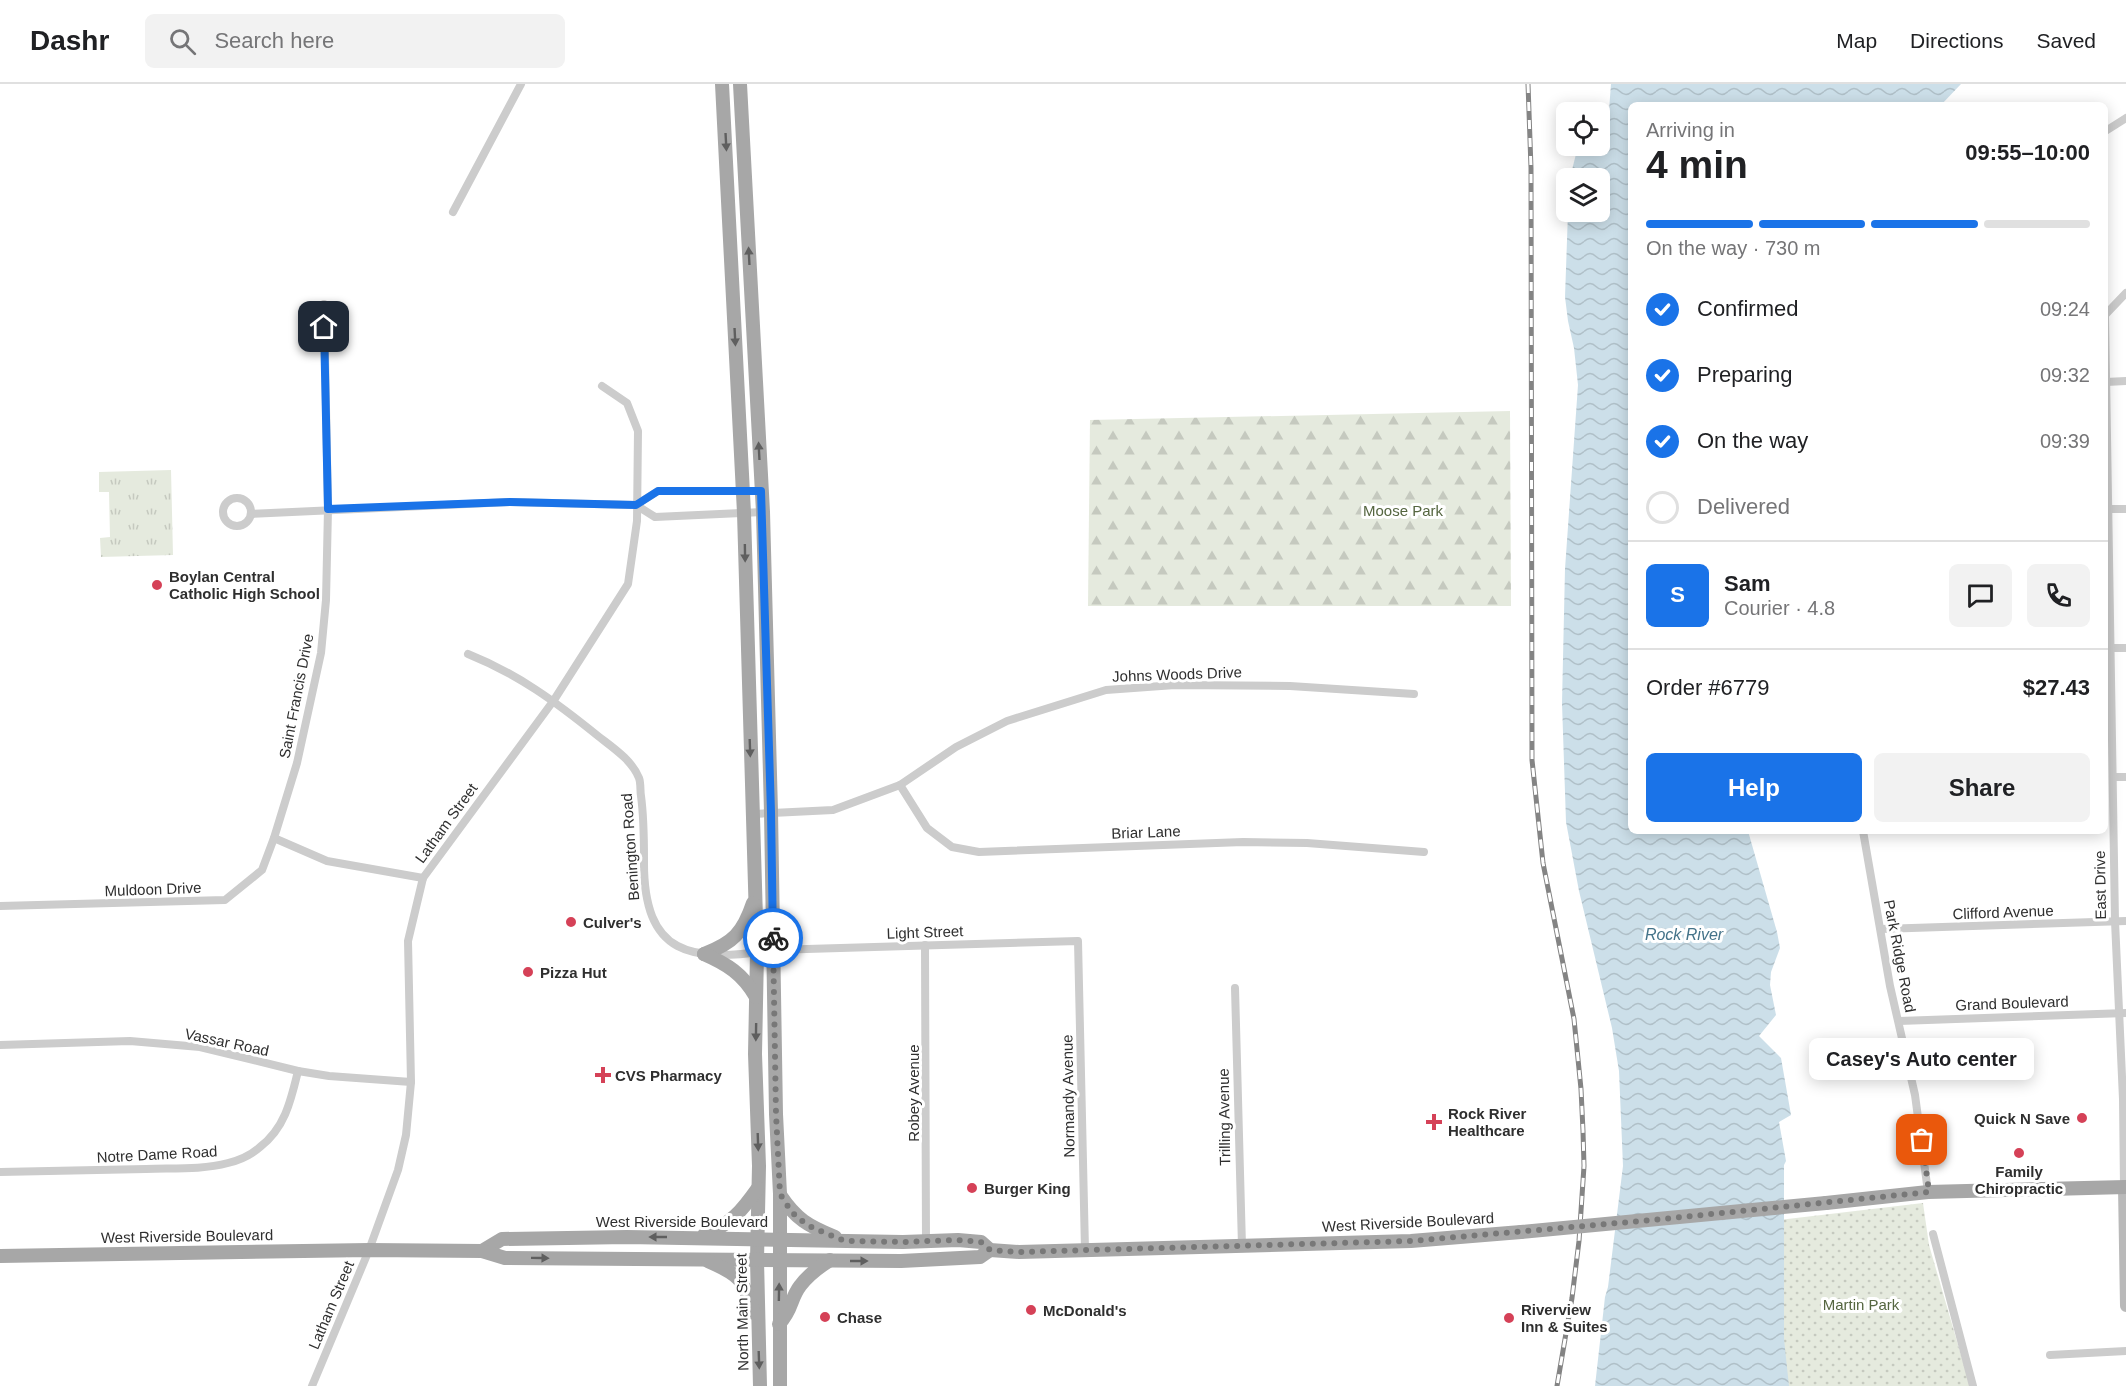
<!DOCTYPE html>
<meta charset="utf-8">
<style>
:root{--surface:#fff;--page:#f2f2f2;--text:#202124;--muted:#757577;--line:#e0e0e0;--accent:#1a73e8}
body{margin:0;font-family:Helvetica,sans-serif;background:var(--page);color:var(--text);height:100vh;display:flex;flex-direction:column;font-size:22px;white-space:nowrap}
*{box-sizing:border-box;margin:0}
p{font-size:20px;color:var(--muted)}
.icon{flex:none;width:33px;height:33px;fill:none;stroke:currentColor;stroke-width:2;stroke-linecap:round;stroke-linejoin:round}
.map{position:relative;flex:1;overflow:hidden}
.side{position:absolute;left:1628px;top:18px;width:480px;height:732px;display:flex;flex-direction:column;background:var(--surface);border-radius:9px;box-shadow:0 3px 15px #0003}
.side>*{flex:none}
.fabs{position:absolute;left:1556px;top:18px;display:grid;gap:12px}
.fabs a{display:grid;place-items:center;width:54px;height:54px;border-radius:9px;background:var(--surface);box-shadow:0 3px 15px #0003;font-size:30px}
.pin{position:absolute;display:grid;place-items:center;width:51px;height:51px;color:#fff;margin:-26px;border-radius:12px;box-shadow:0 3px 9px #0006}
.courier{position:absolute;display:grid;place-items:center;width:60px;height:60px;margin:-30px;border:4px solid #1a73e8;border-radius:50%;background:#fff;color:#222;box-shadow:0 2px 8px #0007}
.bubble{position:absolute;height:42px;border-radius:9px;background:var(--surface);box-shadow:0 3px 15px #0003;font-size:20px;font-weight:600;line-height:42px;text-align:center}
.overview em{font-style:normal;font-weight:600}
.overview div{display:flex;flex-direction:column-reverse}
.overview{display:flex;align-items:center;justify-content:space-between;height:102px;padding:0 18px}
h1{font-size:39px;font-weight:600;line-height:45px}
.bar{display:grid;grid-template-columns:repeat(4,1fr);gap:9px 6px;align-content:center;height:72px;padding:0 18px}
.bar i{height:8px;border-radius:4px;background:var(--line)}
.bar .on{background:var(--accent)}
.bar p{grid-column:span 4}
.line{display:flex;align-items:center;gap:15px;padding:0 18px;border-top:2px solid var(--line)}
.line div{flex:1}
.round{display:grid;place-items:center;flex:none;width:63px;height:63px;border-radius:9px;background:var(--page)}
ol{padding:0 18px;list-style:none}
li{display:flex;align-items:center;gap:18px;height:66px}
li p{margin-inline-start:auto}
li .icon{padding:6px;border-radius:50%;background:var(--accent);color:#fff;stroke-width:4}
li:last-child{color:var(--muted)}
li i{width:33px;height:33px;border:3px solid var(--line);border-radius:50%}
.cta{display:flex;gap:12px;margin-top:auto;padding:12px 18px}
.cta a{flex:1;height:69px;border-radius:9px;background:var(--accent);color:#fff;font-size:24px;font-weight:600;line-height:69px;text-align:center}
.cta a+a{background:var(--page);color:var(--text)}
header{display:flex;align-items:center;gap:36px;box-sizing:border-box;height:84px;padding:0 30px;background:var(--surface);border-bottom:2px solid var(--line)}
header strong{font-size:28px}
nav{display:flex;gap:33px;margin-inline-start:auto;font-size:21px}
.search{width:420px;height:54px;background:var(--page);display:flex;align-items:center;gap:15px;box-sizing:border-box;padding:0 21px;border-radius:9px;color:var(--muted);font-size:22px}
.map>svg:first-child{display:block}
.grass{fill:url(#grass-tufts)}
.forest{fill:url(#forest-firs)}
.park{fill:url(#park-dots)}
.water{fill:url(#water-waves)}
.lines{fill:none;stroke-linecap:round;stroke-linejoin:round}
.street{stroke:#ccc;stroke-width:8}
.secondary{stroke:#b9b9b9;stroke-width:12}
.primary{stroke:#a7a7a7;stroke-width:14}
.rail-casing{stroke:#848484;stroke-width:5}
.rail{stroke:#fff;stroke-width:3;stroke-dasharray:9;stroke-linecap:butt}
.primary-bridge{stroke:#a7a7a7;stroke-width:14}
.oneway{fill:#5f5f5f}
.done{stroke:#787878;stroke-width:6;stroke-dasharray:0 10.8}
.route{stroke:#1a73e8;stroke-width:8}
.poi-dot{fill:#d54157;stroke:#fff;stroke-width:2}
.labels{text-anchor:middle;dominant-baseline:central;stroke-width:6;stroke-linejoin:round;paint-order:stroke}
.park-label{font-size:15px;fill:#556640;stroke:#fff}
.poi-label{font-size:15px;font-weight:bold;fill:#2f2f2f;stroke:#fff;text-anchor:start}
.street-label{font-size:15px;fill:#2f2f2f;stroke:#fff}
.water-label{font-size:16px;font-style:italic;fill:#447389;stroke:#fff}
</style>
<header>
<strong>Dashr</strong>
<div class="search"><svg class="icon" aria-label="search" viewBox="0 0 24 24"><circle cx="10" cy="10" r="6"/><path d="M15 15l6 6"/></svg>Search here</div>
<nav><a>Map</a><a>Directions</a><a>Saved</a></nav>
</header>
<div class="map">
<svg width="2126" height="1302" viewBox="0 0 2126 1302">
<defs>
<pattern id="grass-tufts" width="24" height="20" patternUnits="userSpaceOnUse" patternTransform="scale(1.5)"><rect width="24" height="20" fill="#e5eade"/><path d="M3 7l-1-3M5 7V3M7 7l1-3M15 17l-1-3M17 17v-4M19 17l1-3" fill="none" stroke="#c5c9bf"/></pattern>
<pattern id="forest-firs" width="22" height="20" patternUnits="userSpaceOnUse" patternTransform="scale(1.5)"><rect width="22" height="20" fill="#e5eade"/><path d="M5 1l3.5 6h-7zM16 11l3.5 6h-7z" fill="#c5c9bf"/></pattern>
<pattern id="park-dots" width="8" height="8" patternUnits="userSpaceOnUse" patternTransform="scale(1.5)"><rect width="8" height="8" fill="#e5eade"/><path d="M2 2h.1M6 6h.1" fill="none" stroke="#c5c9bf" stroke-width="1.8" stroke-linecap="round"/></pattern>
<pattern id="water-waves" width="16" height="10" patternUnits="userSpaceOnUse" patternTransform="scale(1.5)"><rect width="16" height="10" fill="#ccdfe9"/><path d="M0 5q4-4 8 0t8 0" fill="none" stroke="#b0c0c8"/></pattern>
</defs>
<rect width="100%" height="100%" fill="#fff"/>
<path class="grass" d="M 171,386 L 173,471 L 101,473 L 100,454 L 110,453 L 109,408 L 99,408 L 99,388 Z"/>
<path class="forest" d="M 1510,327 L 1511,522 L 1088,522 L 1090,336 Z"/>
<path class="park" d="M 1923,1119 L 1929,1161 L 1970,1302 L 1784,1302 L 1779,1136 Z"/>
<path class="water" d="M 1611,0 L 1961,0 L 1941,21 L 1630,21 L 1630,747 L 1748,747 L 1777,848 L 1780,864 L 1771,888 L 1770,901 L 1776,931 L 1759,952 L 1781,974 L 1791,1031 L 1779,1038 L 1786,1077 L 1784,1081 L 1784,1255 L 1789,1302 L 1595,1302 L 1605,1213 L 1608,1203 L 1623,1082 L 1619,987 L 1612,944 L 1579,807 L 1566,738 L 1562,619 L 1565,485 L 1578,301 L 1574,264 L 1568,237 L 1565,213 L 1568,128 L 1599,128 L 1599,94 L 1570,94 L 1578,62 L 1599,62 L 1599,34 L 1609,26 Z"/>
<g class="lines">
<g class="street">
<path d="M 2104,48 L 2126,34"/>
<path d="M 453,128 L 521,0"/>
<path d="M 2106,298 L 2126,297"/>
<circle cx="237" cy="428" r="14"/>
<path d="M 636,421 L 658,407 L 761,407"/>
<path d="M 2104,425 L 2126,425"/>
<path d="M 251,430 L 510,418 L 636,421 L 655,433 L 763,428"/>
<path d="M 2104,564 L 2126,564"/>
<path d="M 468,570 C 518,590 556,618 598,652 C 612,663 632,676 639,694 C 641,699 640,707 641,712 C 644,734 644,754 644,776 C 643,872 691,879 773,866 L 1078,857 L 1085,1166"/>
<path d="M 2113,693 L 2126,693"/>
<path d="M 900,701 L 927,744 L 952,763 L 979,768 L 1243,758 L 1307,759 L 1424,768"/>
<path d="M 753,730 L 833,726 L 900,701 L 956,663 L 1007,637 L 1106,606 L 1175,601 L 1290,602 L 1414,610"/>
<path d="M 1863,747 L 1890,902 L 1915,1011 L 1928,1108"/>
<path d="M 274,754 L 327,777 L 423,794"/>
<path d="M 0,822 L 225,816 L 262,786 L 274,754 L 297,679 L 321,569 L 326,516 L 328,425 L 324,220"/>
<path d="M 1881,845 L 2126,837"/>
<path d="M 925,861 L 926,1157"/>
<path d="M 1235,904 L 1242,1162"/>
<path d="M 1899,937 L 2126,929"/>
<path d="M 0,961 L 130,957 L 200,963 L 298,987 L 329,992 L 411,998"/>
<path d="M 0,1088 C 49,1087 97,1086 146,1085 C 173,1084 202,1086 228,1079 C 240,1076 251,1071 260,1063 C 285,1044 291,1016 298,987"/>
<path d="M 2124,1103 L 2123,1015 L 2115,837 L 2105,231 L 2126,209"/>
<path d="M 1933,1150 L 1973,1302"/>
<path d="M 2050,1271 L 2126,1267"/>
<path d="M 312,1302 L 369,1166 L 398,1086 L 406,1051 L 411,998 L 408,857 L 423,794 L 554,616 L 628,500 L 637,437 L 638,347 L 627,319 L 602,302"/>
</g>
<path class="secondary" d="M 2124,1103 L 2126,1222"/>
<g class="primary">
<path d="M 722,0 L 744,429 L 757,869 L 755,970 L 759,1082 L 757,1176 L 760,1302"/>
<path d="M 740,0 L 763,428 L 771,728 L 776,1030 L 780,1110 L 780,1302"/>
<path d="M 704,870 C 733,859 743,849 753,819"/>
<path d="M 704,870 C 727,880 743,890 756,913"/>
<path d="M 780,1111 C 796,1135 808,1142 835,1153"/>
<path d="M 1826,1119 L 1928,1108 L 2126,1103"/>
<path d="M 704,1151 C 732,1139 741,1128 758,1104"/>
<path d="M 482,1167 L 502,1155 L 627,1153 L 903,1158 L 958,1156 L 981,1158 L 990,1166 L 1019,1168 L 1411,1157 L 1521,1148"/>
<path d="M 0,1172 L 369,1166 L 482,1167 L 505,1174 L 901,1177 L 980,1173 L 990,1166"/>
<path d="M 708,1177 C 742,1192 742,1195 754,1229"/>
<path d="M 779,1240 C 793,1225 790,1215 800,1202 C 808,1191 819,1183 830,1176"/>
</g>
<defs>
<path id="rail" d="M 1528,0 L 1531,84 L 1532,676 L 1543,779 L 1574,935 L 1581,1005 L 1583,1047 L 1584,1082 L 1579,1157 L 1572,1214 L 1557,1302"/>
</defs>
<use href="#rail" class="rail-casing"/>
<use href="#rail" class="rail"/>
<path class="primary-bridge" d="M 1521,1148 L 1826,1119"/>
</g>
<defs><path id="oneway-solid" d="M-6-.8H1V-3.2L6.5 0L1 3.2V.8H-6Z" transform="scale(1.5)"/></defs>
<g class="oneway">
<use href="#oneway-solid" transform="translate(726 58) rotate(87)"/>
<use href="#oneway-solid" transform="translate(749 172) rotate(-93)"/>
<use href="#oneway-solid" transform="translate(735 253) rotate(87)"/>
<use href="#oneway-solid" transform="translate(759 367) rotate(-93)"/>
<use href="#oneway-solid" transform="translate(745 469) rotate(89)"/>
<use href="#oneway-solid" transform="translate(750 664) rotate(88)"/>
<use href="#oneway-solid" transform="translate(756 948) rotate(91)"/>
<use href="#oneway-solid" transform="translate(758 1058) rotate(88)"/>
<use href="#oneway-solid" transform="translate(658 1153) rotate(-180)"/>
<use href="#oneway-solid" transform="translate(540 1174) rotate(1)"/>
<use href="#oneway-solid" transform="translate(859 1177)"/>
<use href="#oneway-solid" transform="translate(779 1208) rotate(-89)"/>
<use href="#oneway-solid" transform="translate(759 1276) rotate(88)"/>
</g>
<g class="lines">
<path class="done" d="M 773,854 L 776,1030 L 780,1110 L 791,1127 L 799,1135 L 813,1144 L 845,1157 L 903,1158 L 958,1156 L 981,1158 L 990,1166 L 1019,1168 L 1411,1157 L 1653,1136 L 1929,1108 L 1922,1056"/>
<path class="route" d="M 324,243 L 328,425 L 510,418 L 636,421 L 658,407 L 761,407 L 771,728 L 773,854"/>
</g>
<g class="poi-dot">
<circle cx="157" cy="501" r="6"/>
<circle cx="571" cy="838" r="6"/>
<circle cx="528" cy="888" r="6"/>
<path d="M600 982h6v6h6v6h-6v6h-6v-6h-6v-6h6z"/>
<circle cx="2082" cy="1034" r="6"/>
<path d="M1431 1029h6v6h6v6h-6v6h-6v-6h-6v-6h6z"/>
<circle cx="2019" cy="1069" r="6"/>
<circle cx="972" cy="1104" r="6"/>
<circle cx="1031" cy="1226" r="6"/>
<circle cx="825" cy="1233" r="6"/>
<circle cx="1509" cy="1234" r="6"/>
</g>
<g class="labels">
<g class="park-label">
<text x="1403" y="426">Moose Park</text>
<text x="1861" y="1220">Martin Park</text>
</g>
<g class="poi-label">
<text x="169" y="492">Boylan Central<tspan x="169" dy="17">Catholic High School</tspan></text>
<text x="583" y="838">Culver's</text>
<text x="540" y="888">Pizza Hut</text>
<text x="615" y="991">CVS Pharmacy</text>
<text x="1448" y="1029">Rock River<tspan x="1448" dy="17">Healthcare</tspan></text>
<text x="2070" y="1034" text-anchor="end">Quick N Save</text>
<text x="2019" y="1087" text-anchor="middle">Family<tspan x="2019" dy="17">Chiropractic</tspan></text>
<text x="984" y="1104">Burger King</text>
<text x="1521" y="1225">Riverview<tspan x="1521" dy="17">Inn &amp; Suites</tspan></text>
<text x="1043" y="1226">McDonald's</text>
<text x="837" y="1233">Chase</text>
</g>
<g class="street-label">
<text transform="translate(1177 590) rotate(-2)">Johns Woods Drive</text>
<text transform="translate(296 612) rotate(-79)">Saint Francis Drive</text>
<text transform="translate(446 739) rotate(-54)">Latham Street</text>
<text transform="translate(1146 748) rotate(-2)">Briar Lane</text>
<text transform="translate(630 763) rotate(-94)">Benington Road</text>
<text transform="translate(2100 801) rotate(-91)">East Drive</text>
<text transform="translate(153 805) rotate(-2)">Muldoon Drive</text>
<text transform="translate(2003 828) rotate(-2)">Clifford Avenue</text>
<text transform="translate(925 848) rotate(-2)">Light Street</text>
<text transform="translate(1900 872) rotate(79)">Park Ridge Road</text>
<text transform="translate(2012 919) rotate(-2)">Grand Boulevard</text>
<text transform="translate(227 958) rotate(12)">Vassar Road</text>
<text transform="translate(913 1009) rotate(-90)">Robey Avenue</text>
<text transform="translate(1068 1012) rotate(-91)">Normandy Avenue</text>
<text transform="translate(1224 1033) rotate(-91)">Trilling Avenue</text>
<text transform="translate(157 1070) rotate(-3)">Notre Dame Road</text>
<text x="682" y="1137">West Riverside Boulevard</text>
<text transform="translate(1408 1138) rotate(-3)">West Riverside Boulevard</text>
<text transform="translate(187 1152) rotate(-1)">West Riverside Boulevard</text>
<text transform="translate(331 1221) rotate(-67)">Latham Street</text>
<text transform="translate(742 1228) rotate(-91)">North Main Street</text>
</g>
<g class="water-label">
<text x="1684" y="850">Rock River</text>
</g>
</g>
</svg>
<div class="fabs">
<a><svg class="icon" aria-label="locate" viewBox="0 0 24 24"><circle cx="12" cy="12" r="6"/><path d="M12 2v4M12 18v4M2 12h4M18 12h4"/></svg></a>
<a><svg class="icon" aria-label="layers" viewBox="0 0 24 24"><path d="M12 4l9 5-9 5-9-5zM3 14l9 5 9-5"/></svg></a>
</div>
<div class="pin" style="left:1922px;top:1056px;background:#ea580c"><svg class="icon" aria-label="bag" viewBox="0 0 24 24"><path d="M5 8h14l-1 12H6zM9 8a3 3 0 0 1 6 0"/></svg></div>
<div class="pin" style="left:324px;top:243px;background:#1f2937"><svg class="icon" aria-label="home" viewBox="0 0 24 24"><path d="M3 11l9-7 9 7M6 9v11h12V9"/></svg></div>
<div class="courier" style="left:773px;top:854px"><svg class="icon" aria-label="bike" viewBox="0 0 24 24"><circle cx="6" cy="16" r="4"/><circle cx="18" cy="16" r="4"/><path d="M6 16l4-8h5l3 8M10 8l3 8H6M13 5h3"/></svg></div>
<div class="bubble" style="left:1809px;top:954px;width:225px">Casey's Auto center</div>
<section class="side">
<div class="overview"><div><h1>4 min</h1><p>Arriving in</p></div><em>09:55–10:00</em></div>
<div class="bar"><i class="on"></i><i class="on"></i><i class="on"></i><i></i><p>On the way · 730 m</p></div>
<ol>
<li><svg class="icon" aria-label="check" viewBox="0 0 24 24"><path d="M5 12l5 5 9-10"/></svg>Confirmed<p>09:24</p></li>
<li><svg class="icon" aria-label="check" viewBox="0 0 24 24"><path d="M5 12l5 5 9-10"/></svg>Preparing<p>09:32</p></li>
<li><svg class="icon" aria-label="check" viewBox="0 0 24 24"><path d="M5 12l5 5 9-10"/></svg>On the way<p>09:39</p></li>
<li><i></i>Delivered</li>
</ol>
<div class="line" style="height:108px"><b class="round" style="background:var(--accent);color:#fff">S</b><div><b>Sam</b><p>Courier · 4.8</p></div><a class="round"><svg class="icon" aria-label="chat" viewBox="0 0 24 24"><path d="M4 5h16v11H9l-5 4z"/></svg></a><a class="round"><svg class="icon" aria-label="phone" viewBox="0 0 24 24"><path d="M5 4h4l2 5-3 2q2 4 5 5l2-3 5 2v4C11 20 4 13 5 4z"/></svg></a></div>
<div class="line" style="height:78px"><div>Order #6779</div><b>$27.43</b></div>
<div class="cta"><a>Help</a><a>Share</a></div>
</section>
</div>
